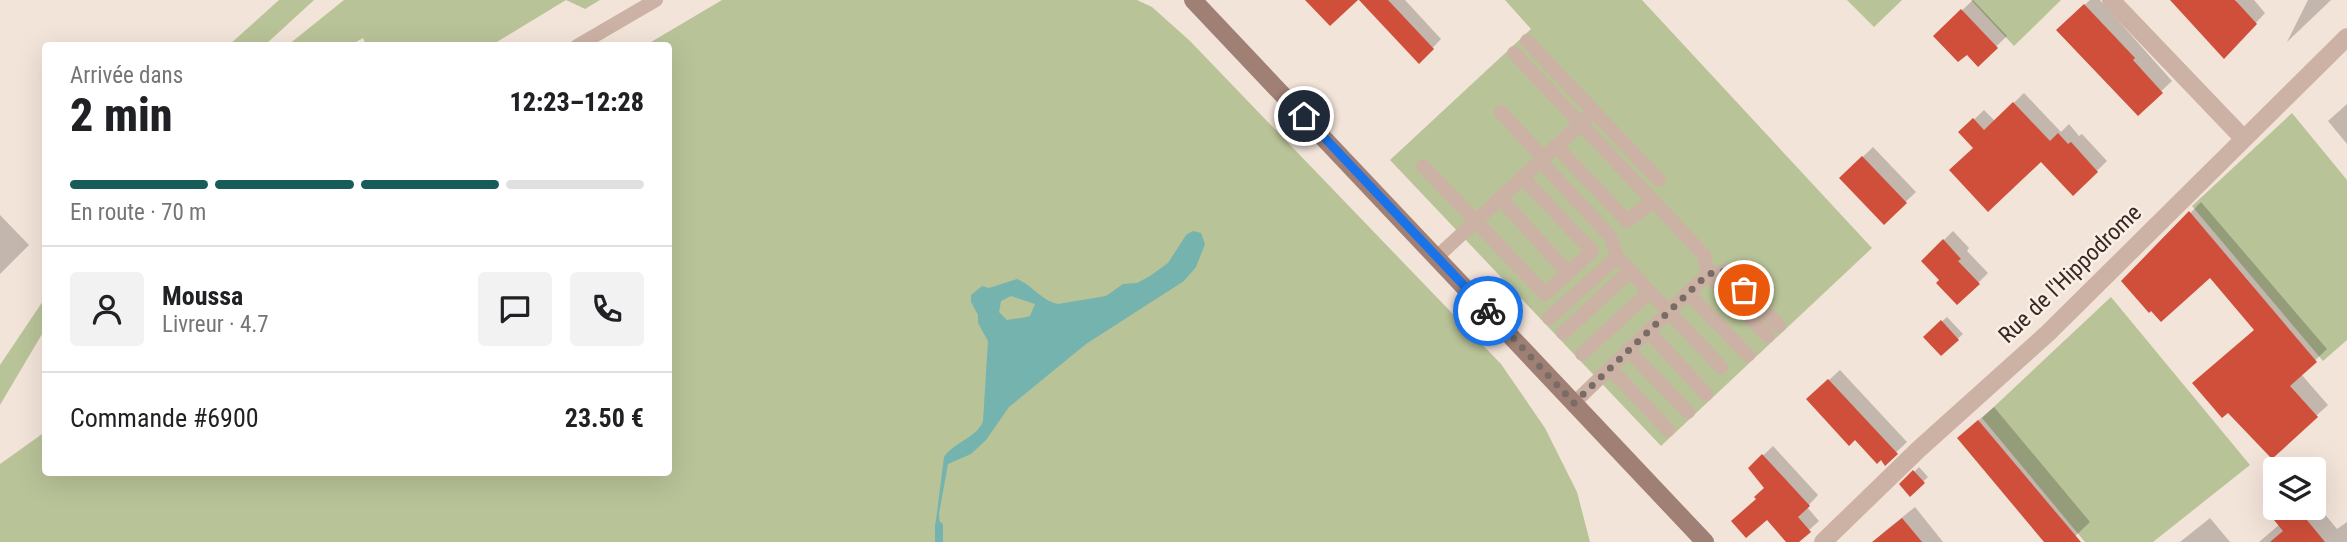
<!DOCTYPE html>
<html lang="fr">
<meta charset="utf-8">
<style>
:root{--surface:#fff;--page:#f2f2f2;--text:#202124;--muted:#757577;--line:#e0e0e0;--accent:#185c59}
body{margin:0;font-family:"Roboto Condensed",sans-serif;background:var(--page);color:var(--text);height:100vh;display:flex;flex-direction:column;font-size:26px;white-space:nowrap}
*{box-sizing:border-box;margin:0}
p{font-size:23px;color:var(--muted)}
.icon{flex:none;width:38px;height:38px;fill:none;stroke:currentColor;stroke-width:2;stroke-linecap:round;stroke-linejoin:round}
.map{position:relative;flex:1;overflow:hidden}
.panel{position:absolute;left:42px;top:42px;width:630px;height:434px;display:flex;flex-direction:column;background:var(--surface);border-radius:7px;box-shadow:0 7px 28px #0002}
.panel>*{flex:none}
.fabs{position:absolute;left:2263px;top:457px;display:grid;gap:14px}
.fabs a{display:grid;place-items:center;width:63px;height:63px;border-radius:7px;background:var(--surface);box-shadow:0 7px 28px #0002;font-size:35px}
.pin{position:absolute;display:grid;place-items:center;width:60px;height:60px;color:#fff;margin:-30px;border:4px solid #fff;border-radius:50%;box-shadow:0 2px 7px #0007}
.courier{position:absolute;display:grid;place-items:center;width:70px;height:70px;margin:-35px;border:5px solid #1a73e8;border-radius:50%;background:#fff;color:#222;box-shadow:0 2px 9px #0007}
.headline em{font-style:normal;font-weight:800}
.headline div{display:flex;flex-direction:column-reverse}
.headline{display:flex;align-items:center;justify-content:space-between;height:119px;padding:0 28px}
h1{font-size:46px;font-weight:800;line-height:52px}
.bar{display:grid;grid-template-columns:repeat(4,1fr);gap:10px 7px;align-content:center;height:84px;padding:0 28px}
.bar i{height:9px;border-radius:5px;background:var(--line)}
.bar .current{background:var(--accent)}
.bar p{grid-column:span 4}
.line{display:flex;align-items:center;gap:18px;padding:0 28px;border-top:2px solid var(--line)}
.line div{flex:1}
.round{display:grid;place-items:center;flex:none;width:74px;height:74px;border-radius:7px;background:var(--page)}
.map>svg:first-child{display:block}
.green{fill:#b9c398}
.water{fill:#75b3af;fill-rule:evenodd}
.shadow{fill:#0003}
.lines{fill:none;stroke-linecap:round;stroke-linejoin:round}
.stream{stroke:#75b3af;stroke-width:8}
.building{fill:#d04f3a}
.service{stroke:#ccb2a4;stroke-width:14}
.minor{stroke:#ccb2a4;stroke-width:18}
.secondary{stroke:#a08075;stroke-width:18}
.done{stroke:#796b65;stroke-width:7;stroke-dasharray:0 12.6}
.route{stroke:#1a73e8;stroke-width:9}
.labels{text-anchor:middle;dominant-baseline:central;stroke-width:5;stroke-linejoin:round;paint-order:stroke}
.street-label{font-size:23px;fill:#372a26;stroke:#fbefe5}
</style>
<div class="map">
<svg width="2347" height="542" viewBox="0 0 2347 542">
<rect width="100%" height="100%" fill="#f3e4d9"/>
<g class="green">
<path d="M 279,0 L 314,0 L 265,45 L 229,45 Z"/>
<path d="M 344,0 L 600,0 L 585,9 L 566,0 L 492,45 L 366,45 L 363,38 L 351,45 L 288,45 Z"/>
<path d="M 722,0 L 1137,0 L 1152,7 L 1190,41 L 1501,364 L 1545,428 L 1577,492 L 1590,542 L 0,542 L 0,464 L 45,432 L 46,472 L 668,472 L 668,46 L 646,45 Z"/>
<path d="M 1505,0 L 1642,0 L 1872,248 L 1661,446 L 1390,160 L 1531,29 Z"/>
<path d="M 1847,0 L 1902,0 L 1874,27 Z"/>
<path d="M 1971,0 L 2061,0 L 2014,46 Z"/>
<path d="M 2292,113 L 2347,180 L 2347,340 L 2323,361 L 2192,206 Z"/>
<path d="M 2111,297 L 2250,465 L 2153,542 L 2085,542 L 1982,418 Z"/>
<path d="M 45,298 L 45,329 L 0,405 L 0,365 Z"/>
</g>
<path class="water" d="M 1193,231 L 1201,233 L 1205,244 L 1196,267 L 1184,281 L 1086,344 L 1009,407 L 986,440 L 971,454 L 948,464 L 939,514 L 940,525 L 935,528 L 944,457 C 954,442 977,438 983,421 L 988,341 L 978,323 L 978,315 L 971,302 L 971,295 L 982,286 L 989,288 L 1017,279 C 1032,285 1042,301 1058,304 L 1106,296 L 1123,284 L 1137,283 L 1150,276 L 1168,263 L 1186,235 ZM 1011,296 L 1035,304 L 1030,316 C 1022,319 1015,318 1007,320 L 999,312 L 1001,301 Z"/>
<g class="shadow">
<path d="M 1387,0 L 1405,0 L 1441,39 L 1419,62 Z"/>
<path d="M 1973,0 L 2007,36 L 1978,64 L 1967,53 L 1935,36 Z"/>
<path d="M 2090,0 L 2100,0 L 2172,81 L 2138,113 L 2068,20 Z"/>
<path d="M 2192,0 L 2232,0 L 2234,2 L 2237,0 L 2254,0 L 2265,13 L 2254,25 Z"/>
<path d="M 2308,0 L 2331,0 L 2287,42 Z"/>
<path d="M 2024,93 L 2061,132 L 2069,124 L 2079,136 L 2082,134 L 2107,161 L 2073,194 L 2042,160 L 1975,148 L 1961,132 L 1984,110 L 1995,121 Z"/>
<path d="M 2347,104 L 2347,144 L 2328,121 Z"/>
<path d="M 1873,147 L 1916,192 L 1884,222 L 1841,178 Z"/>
<path d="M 2201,202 L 2327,349 L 2301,374 L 2328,405 L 2272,456 L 2229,410 L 2256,329 L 2210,276 L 2123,282 Z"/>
<path d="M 0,215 L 29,245 L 0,274 Z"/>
<path d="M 1953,231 L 1969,248 L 1967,251 L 1988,273 L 1958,303 L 1941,279 L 1923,261 Z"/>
<path d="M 1947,317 L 1963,334 L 1941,354 L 1925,337 Z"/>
<path d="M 1840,370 L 1907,442 L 1885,463 L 1819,389 Z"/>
<path d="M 1994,407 L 2090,522 L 2069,542 L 2047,542 L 1974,424 Z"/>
<path d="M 1773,446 L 1818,495 L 1807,507 L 1819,521 L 1796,542 L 1788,542 L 1758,498 L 1766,487 L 1750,468 Z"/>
<path d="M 1919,467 L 1928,477 L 1910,494 L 1902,484 Z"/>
<path d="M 2314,501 L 2337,529 L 2347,522 L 2347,542 L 2259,542 L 2280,524 L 2277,521 L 2290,508 L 2314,508 Z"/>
<path d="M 1915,507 L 1943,542 L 1874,542 L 1884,532 Z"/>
<path d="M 2210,518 L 2230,542 L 2180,542 Z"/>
</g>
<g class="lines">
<path class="stream" d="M 939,526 L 939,542"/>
</g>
<g class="building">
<path d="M 1305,0 L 1358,0 L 1330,26 Z"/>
<path d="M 1359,0 L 1388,0 L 1434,49 L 1419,64 Z"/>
<path d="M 2170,0 L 2235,0 L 2257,24 L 2224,59 Z"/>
<path d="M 2084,4 L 2135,58 L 2133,60 L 2163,93 L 2138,116 L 2056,30 Z"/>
<path d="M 1961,9 L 1998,48 L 1978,67 L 1967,55 L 1958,62 L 1933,36 Z"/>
<path d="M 2013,102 L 2050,141 L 2058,133 L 2068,144 L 2071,142 L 2098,172 L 2073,196 L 2041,162 L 1988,212 L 1949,170 L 1973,148 L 1958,132 L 1973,118 L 1984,130 Z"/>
<path d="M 1862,156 L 1907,203 L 1884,225 L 1839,178 Z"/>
<path d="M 2189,211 L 2317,362 L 2290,386 L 2318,417 L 2272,459 L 2228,413 L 2222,418 L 2192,383 L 2254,330 L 2210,278 L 2161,322 L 2151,311 L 2149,313 L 2121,281 Z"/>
<path d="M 1943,239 L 1961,259 L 1958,261 L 1980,284 L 1957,305 L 1936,283 L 1939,280 L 1921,261 Z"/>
<path d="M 1941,320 L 1959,340 L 1941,356 L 1923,337 Z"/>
<path d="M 1828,379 L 1898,454 L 1885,466 L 1881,460 L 1877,464 L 1855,440 L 1849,446 L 1806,399 Z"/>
<path d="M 1978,420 L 2081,542 L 2044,542 L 1957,438 Z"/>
<path d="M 1762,454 L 1810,506 L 1798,517 L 1811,532 L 1799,542 L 1786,542 L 1767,520 L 1746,538 L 1731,521 L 1756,499 L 1754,497 L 1764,488 L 1748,468 Z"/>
<path d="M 1913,470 L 1925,483 L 1910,497 L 1899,484 Z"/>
<path d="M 2290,508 L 2297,508 L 2325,542 L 2270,542 L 2283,531 L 2274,520 Z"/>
<path d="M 1902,518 L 1922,542 L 1872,542 Z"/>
</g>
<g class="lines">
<g class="service">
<path d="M 1527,41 L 1659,180"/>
<path d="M 577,46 L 656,0"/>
<path d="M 1514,53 L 1704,255 L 1708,274 L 1574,403"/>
<path d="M 1501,112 L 1543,158"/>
<path d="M 1556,146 L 1627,221 L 1653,201"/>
<path d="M 1540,161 L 1610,236 L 1617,257 L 1721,367"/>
<path d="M 1423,166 L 1545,294 L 1592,251 L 1522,177"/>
<path d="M 1500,198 L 1568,273"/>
<path d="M 1437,257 L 1593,112"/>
<path d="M 1708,274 L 1727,271 L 1779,326"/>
<path d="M 1708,274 L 1768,336"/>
<path d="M 1688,293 L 1748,355"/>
<path d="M 1549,318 L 1617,257"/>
<path d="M 1648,331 L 1706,394"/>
<path d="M 1563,333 L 1630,271"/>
<path d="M 1628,350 L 1688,412"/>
<path d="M 1582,354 L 1649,292"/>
<path d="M 1610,368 L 1668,430"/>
</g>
<g class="minor">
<path d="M 2111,0 L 2243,138"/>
<path d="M 1823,542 L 1919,449 L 2048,333 L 2347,37"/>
</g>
<path class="secondary" d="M 1193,0 L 1705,542"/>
</g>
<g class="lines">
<path class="done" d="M 1488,311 L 1574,403 L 1708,274 L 1727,271 L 1744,290"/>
<path class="route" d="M 1304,116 L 1488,311"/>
</g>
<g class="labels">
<g class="street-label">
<text transform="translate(2070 274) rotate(-44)">Rue de l'Hippodrome</text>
</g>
</g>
</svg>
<div class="fabs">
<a><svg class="icon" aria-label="layers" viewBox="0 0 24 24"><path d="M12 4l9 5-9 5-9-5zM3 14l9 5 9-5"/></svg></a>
</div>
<div class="pin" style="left:1744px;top:290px;background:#ea580c"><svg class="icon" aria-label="bag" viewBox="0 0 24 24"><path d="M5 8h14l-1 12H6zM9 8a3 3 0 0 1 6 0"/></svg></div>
<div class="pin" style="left:1304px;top:116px;background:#1f2937"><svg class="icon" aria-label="home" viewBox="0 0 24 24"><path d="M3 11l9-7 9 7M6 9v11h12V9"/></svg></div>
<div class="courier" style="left:1488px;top:311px"><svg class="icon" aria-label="bike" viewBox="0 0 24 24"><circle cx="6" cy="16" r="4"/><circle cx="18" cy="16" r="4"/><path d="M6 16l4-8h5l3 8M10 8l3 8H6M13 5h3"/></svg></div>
<section class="panel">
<div class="headline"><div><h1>2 min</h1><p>Arrivée dans</p></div><em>12:23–12:28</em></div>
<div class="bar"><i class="current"></i><i class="current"></i><i class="current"></i><i></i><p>En route · 70 m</p></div>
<div class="line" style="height:126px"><a class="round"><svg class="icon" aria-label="person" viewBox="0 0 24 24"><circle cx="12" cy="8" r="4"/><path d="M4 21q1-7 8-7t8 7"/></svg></a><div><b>Moussa</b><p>Livreur · 4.7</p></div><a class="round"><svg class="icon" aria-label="chat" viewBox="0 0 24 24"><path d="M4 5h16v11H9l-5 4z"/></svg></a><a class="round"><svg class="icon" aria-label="phone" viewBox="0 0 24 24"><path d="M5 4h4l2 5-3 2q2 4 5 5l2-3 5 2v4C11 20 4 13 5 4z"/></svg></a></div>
<div class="line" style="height:91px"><div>Commande #6900</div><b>23.50 €</b></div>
</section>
</div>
